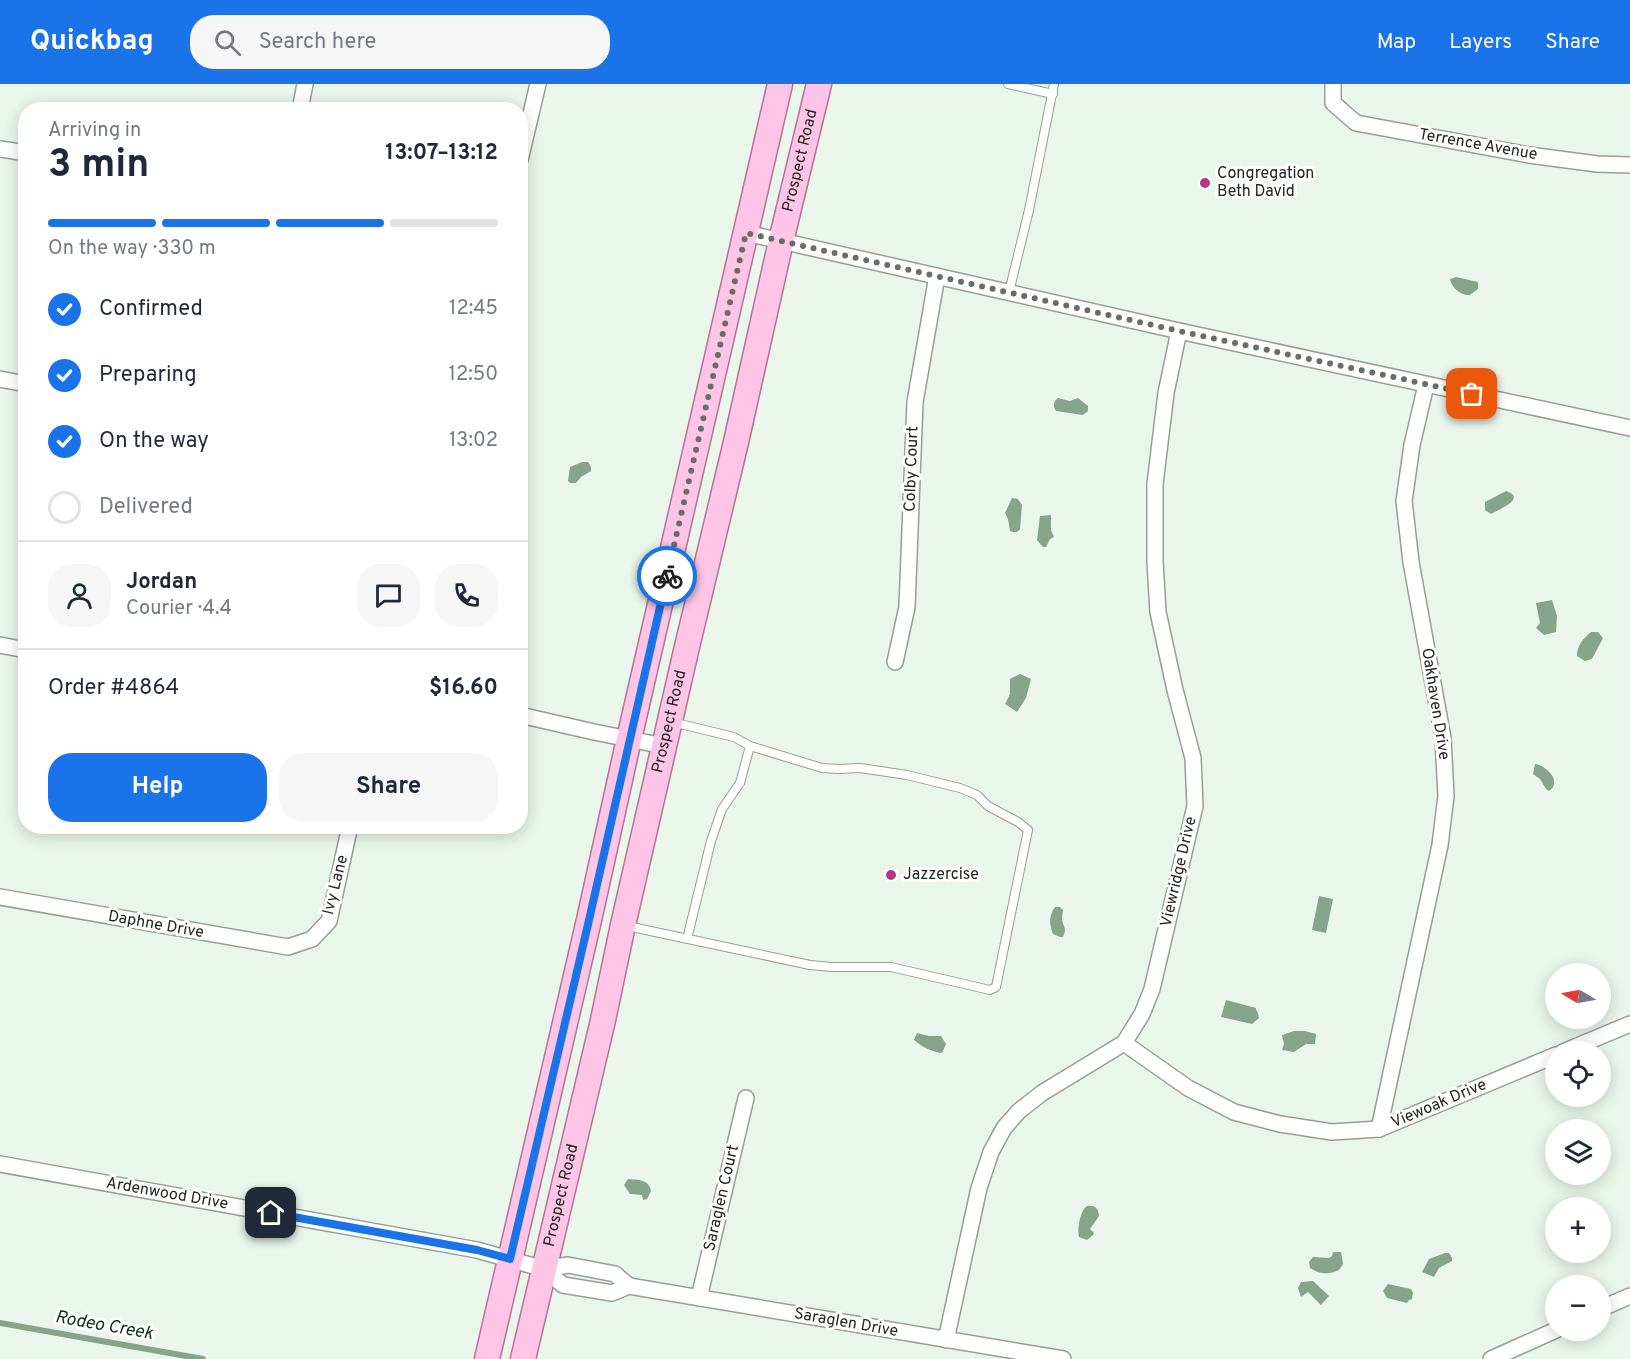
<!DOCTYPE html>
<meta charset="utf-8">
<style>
:root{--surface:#fff;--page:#f6f6f7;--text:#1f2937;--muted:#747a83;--line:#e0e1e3;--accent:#1a73e8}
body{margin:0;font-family:Overpass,sans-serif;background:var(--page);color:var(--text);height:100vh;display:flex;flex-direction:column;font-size:22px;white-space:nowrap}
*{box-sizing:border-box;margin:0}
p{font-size:20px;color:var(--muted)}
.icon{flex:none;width:33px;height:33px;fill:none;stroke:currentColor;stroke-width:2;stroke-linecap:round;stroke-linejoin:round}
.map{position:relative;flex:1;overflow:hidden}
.sheet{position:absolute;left:18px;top:18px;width:510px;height:732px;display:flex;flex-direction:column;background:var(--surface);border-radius:24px;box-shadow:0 3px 15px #0003}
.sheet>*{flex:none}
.needle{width:39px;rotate:280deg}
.tools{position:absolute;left:1545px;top:879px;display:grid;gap:12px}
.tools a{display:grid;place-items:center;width:66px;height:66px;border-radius:50%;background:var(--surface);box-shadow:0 3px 15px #0003;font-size:30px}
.pin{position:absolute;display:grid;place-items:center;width:51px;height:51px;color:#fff;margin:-26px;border-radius:12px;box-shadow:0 3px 9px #0006}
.courier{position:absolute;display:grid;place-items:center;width:60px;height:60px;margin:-30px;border:4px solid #1a73e8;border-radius:50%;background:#fff;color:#222;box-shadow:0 2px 8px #0007}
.overview em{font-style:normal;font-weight:700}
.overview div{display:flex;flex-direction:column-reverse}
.overview{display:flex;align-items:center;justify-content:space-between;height:102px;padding:0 30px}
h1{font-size:39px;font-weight:700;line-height:45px}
.bar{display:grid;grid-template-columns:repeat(4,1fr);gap:9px 6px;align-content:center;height:72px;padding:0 30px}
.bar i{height:8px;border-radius:4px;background:var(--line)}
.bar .current{background:var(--accent)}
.bar p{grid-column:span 4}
.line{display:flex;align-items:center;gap:15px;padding:0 30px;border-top:2px solid var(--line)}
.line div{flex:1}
.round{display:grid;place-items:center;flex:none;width:63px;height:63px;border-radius:24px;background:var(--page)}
ol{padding:0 30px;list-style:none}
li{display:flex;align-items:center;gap:18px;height:66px}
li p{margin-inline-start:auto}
li .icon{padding:6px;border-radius:50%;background:var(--accent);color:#fff;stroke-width:4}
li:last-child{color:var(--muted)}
li i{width:33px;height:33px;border:3px solid var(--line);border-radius:50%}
.button{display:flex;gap:12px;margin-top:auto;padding:12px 30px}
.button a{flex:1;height:69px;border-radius:24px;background:var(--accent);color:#fff;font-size:24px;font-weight:700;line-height:69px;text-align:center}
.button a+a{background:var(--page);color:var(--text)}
header{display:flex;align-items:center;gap:36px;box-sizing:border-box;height:84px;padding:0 30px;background:var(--accent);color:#fff}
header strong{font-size:28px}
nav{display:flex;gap:33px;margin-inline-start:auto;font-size:21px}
.search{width:420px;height:54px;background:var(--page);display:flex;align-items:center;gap:15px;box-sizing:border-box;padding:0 21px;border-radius:24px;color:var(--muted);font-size:22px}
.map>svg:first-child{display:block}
.water{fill:#87a38b}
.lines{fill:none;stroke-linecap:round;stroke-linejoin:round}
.stream{stroke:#87a38b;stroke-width:6}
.lane-casing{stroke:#949f95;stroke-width:10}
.street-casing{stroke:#949f95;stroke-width:18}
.primary-casing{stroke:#b17496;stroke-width:27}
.lane{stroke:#fff;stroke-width:8}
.street{stroke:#fff;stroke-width:15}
.primary{stroke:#ffc5e6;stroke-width:24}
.done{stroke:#676e68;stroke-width:6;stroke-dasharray:0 10.8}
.route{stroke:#1a73e8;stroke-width:8}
.poi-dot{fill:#b43786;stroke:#fff;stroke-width:2}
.labels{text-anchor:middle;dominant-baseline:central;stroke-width:6;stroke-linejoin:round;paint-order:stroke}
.street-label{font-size:16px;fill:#212521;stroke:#fff}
.poi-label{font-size:16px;fill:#212521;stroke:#fff;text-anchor:start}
.water-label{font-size:18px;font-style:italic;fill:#053514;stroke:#fff}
</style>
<header>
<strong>Quickbag</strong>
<div class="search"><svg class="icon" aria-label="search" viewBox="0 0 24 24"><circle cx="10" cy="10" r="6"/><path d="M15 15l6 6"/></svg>Search here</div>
<nav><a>Map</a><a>Layers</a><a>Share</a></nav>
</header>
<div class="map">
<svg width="1630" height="1275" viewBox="0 0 1630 1275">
<rect width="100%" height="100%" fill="#eaf6eb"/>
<g class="water">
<path d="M 1456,193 L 1478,198 L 1478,205 L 1470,211 C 1461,212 1451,203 1450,195 Z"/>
<path d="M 1058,314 L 1070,317 L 1078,314 L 1088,322 L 1088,327 L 1083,331 L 1056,327 C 1053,322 1053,318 1058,314 Z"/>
<path d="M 582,378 L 588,378 L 591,383 L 591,387 L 581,393 L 576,399 L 570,399 L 568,397 L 570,383 Z"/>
<path d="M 1506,407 C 1528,414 1498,426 1491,430 L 1485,426 L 1485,418 Z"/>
<path d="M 1012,414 L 1018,415 L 1022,421 L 1020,445 C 1017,449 1014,449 1010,447 L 1008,435 L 1005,429 Z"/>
<path d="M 1051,431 L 1051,446 L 1054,453 L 1050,455 L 1046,463 L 1043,463 L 1037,456 L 1040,432 Z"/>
<path d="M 1552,516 L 1557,532 L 1556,548 L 1544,551 L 1536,544 L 1540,539 L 1536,519 Z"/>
<path d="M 1591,548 L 1598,548 L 1603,554 L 1592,575 L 1585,577 L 1577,572 C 1577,561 1583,555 1591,548 Z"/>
<path d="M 1020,590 L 1031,595 L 1026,614 L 1017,628 L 1005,620 L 1010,610 L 1010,595 Z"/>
<path d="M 1535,680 C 1546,681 1563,698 1549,707 L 1546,705 L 1540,695 L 1533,690 Z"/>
<path d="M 1319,812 L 1333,815 L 1326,849 L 1312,846 Z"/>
<path d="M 1055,823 L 1060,823 L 1063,826 C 1063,829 1062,831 1062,834 C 1062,842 1068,843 1063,853 L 1060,853 L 1053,850 C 1049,840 1049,831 1055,823 Z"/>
<path d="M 1226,916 L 1256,924 L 1256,926 L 1258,929 L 1259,934 L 1252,940 L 1221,933 Z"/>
<path d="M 1294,947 L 1305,947 L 1316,950 L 1315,960 L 1306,960 L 1294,968 L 1282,966 L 1284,960 L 1282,951 Z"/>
<path d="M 917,949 L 929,952 L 941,952 L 946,960 L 942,969 C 932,968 922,963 914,956 Z"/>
<path d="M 628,1095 C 638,1096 649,1095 651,1107 L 647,1115 L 643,1116 L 642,1111 L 630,1110 L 624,1101 Z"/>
<path d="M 1087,1122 C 1094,1121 1099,1124 1099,1132 L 1090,1145 L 1094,1149 L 1093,1151 L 1087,1156 L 1079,1153 C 1077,1145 1080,1127 1087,1122 Z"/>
<path d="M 1333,1168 L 1341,1168 L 1343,1180 L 1339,1186 C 1328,1191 1319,1190 1310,1184 L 1309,1178 L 1313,1173 L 1329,1174 L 1332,1172 Z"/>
<path d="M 1445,1169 L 1449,1169 L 1452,1174 L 1452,1177 L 1439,1184 L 1434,1193 L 1422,1188 L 1429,1175 Z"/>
<path d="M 1313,1197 L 1329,1212 L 1321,1221 L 1308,1208 L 1301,1213 L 1298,1204 L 1301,1198 Z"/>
<path d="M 1388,1200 L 1411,1205 L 1413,1209 L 1412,1215 L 1409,1216 L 1407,1219 L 1387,1214 L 1383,1207 Z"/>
</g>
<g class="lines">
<path class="stream" d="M 0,1239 L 203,1275"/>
<defs>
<g id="lane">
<path d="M 1008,0 L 1053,10"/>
<path d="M 1009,208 L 1029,126 L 1054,0"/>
<path d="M 627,842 L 810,881 L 832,883 L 891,883 L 990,906 L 996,903 L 1028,746 L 1018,738 L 988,722 L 977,711 L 960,704 L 907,691 L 860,684 L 838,685 L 822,684 L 750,662 L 734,653 L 672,638"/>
<path d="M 687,855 L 711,757 L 722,725 L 740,699 L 750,662"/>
</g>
<g id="street">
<path d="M 1333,0 L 1333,19 L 1356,39 L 1529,71 L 1597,80 L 1630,81"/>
<path d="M 300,26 L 305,0"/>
<path d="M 0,65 L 26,69"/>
<path d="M 520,76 L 538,0"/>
<path d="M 746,149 L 1179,247 L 1630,344"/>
<path d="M 0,295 L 26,300"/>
<path d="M 0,561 L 26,566"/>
<path d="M 895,578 L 907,523 L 915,318 L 937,192"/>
<path d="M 520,631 L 594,648 L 664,662"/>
<path d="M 0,813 L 288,863 L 312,855 L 329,837 L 350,742"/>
<path d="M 1124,959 L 1188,1004 L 1234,1028 L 1280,1040 L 1332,1048 L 1379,1045 L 1556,971"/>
<path d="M 1563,968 L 1630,940"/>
<path d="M 1379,1045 L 1440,761 L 1446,712 L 1443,654 L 1411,478 L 1404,417 L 1412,361 L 1426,301"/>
<path d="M 0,1080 L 477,1166 L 544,1185 L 563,1201 L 612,1209 L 629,1202 L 1063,1275"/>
<path d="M 544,1185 L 568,1181 L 615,1190 L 629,1202"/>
<path d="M 699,1214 L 746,1014"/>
<path d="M 1600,1225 L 1630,1212"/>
<path d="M 946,1256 L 979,1104 L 991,1068 L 1004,1044 L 1019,1027 L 1042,1009 L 1124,959 L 1142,930 L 1152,905 L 1195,722 L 1193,674 L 1175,606 L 1158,528 L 1155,478 L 1155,400 L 1166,309 L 1179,247"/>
<path d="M 1491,1275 L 1556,1246"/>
</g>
<g id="primary">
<path d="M 487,1275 L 589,836 L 629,655 L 780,0"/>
<path id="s1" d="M 523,1275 L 603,936 L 623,841 L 686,567 L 736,358 L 781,157 L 819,0"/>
</g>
</defs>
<use href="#lane" class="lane-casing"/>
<use href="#street" class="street-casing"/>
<use href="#primary" class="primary-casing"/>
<use href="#lane" class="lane"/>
<use href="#street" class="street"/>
<use href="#primary" class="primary"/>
</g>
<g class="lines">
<path class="done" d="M 667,492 L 746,149 L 1179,247 L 1472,310"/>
<path class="route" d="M 271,1129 L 477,1166 L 510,1175 L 589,836 L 667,492"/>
</g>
<g class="poi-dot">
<circle cx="1205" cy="99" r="6"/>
<circle cx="891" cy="791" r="6"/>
</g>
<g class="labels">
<g class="street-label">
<text transform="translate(1478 61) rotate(10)">Terrence Avenue</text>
<text stroke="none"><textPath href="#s1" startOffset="1230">Prospect Road</textPath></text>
<text transform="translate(912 385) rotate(-88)">Colby Court</text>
<text transform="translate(1435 620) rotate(81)">Oakhaven Drive</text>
<text stroke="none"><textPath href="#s1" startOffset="654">Prospect Road</textPath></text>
<text transform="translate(1179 788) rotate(-77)">Viewridge Drive</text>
<text transform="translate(336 801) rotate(-76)">Ivy Lane</text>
<text transform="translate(156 841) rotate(10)">Daphne Drive</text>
<text transform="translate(1439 1020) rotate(-23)">Viewoak Drive</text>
<text transform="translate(167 1110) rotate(10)">Ardenwood Drive</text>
<text stroke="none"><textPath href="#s1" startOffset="168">Prospect Road</textPath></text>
<text transform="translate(722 1114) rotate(-77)">Saraglen Court</text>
<text transform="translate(846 1239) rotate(10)">Saraglen Drive</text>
</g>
<g class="poi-label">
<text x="1217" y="90">Congregation<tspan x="1217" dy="18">Beth David</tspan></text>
<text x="903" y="791">Jazzercise</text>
</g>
<g class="water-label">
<text transform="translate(104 1242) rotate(10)">Rodeo Creek</text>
</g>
</g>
</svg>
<div class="tools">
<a><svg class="needle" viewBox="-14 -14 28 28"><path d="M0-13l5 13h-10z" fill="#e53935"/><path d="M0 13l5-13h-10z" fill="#747a83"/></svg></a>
<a><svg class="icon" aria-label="locate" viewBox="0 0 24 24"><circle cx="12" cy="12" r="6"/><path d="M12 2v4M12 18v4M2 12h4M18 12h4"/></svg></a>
<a><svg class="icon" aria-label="layers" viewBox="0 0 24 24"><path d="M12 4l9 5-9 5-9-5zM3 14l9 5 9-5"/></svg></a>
<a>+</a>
<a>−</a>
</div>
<div class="pin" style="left:1472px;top:310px;background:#ea580c"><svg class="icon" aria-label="bag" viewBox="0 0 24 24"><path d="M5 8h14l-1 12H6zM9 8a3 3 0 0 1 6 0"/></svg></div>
<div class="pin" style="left:271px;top:1129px;background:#1f2937"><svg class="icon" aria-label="home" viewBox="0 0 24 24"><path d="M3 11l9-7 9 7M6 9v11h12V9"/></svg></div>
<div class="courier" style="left:667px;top:492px"><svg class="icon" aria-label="bike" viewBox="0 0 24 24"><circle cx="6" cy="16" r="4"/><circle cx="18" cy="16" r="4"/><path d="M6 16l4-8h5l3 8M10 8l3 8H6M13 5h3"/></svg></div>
<section class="sheet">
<div class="overview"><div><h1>3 min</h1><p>Arriving in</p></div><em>13:07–13:12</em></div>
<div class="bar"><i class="current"></i><i class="current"></i><i class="current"></i><i></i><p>On the way · 330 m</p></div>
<ol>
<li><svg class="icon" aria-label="check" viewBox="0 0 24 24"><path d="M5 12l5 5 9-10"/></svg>Confirmed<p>12:45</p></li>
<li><svg class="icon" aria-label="check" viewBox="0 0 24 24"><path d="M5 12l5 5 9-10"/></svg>Preparing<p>12:50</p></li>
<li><svg class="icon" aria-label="check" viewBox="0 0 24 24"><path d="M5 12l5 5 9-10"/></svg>On the way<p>13:02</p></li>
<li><i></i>Delivered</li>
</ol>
<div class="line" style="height:108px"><a class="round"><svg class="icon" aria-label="person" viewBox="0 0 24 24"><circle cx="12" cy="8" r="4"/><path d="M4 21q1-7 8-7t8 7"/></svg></a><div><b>Jordan</b><p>Courier · 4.4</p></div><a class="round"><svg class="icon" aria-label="chat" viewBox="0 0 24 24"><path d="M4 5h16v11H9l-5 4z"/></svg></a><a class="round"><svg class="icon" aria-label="phone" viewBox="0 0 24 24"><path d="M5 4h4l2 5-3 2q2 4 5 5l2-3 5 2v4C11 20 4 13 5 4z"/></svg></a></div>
<div class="line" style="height:78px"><div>Order #4864</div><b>$16.60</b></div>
<div class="button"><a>Help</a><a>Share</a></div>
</section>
</div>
